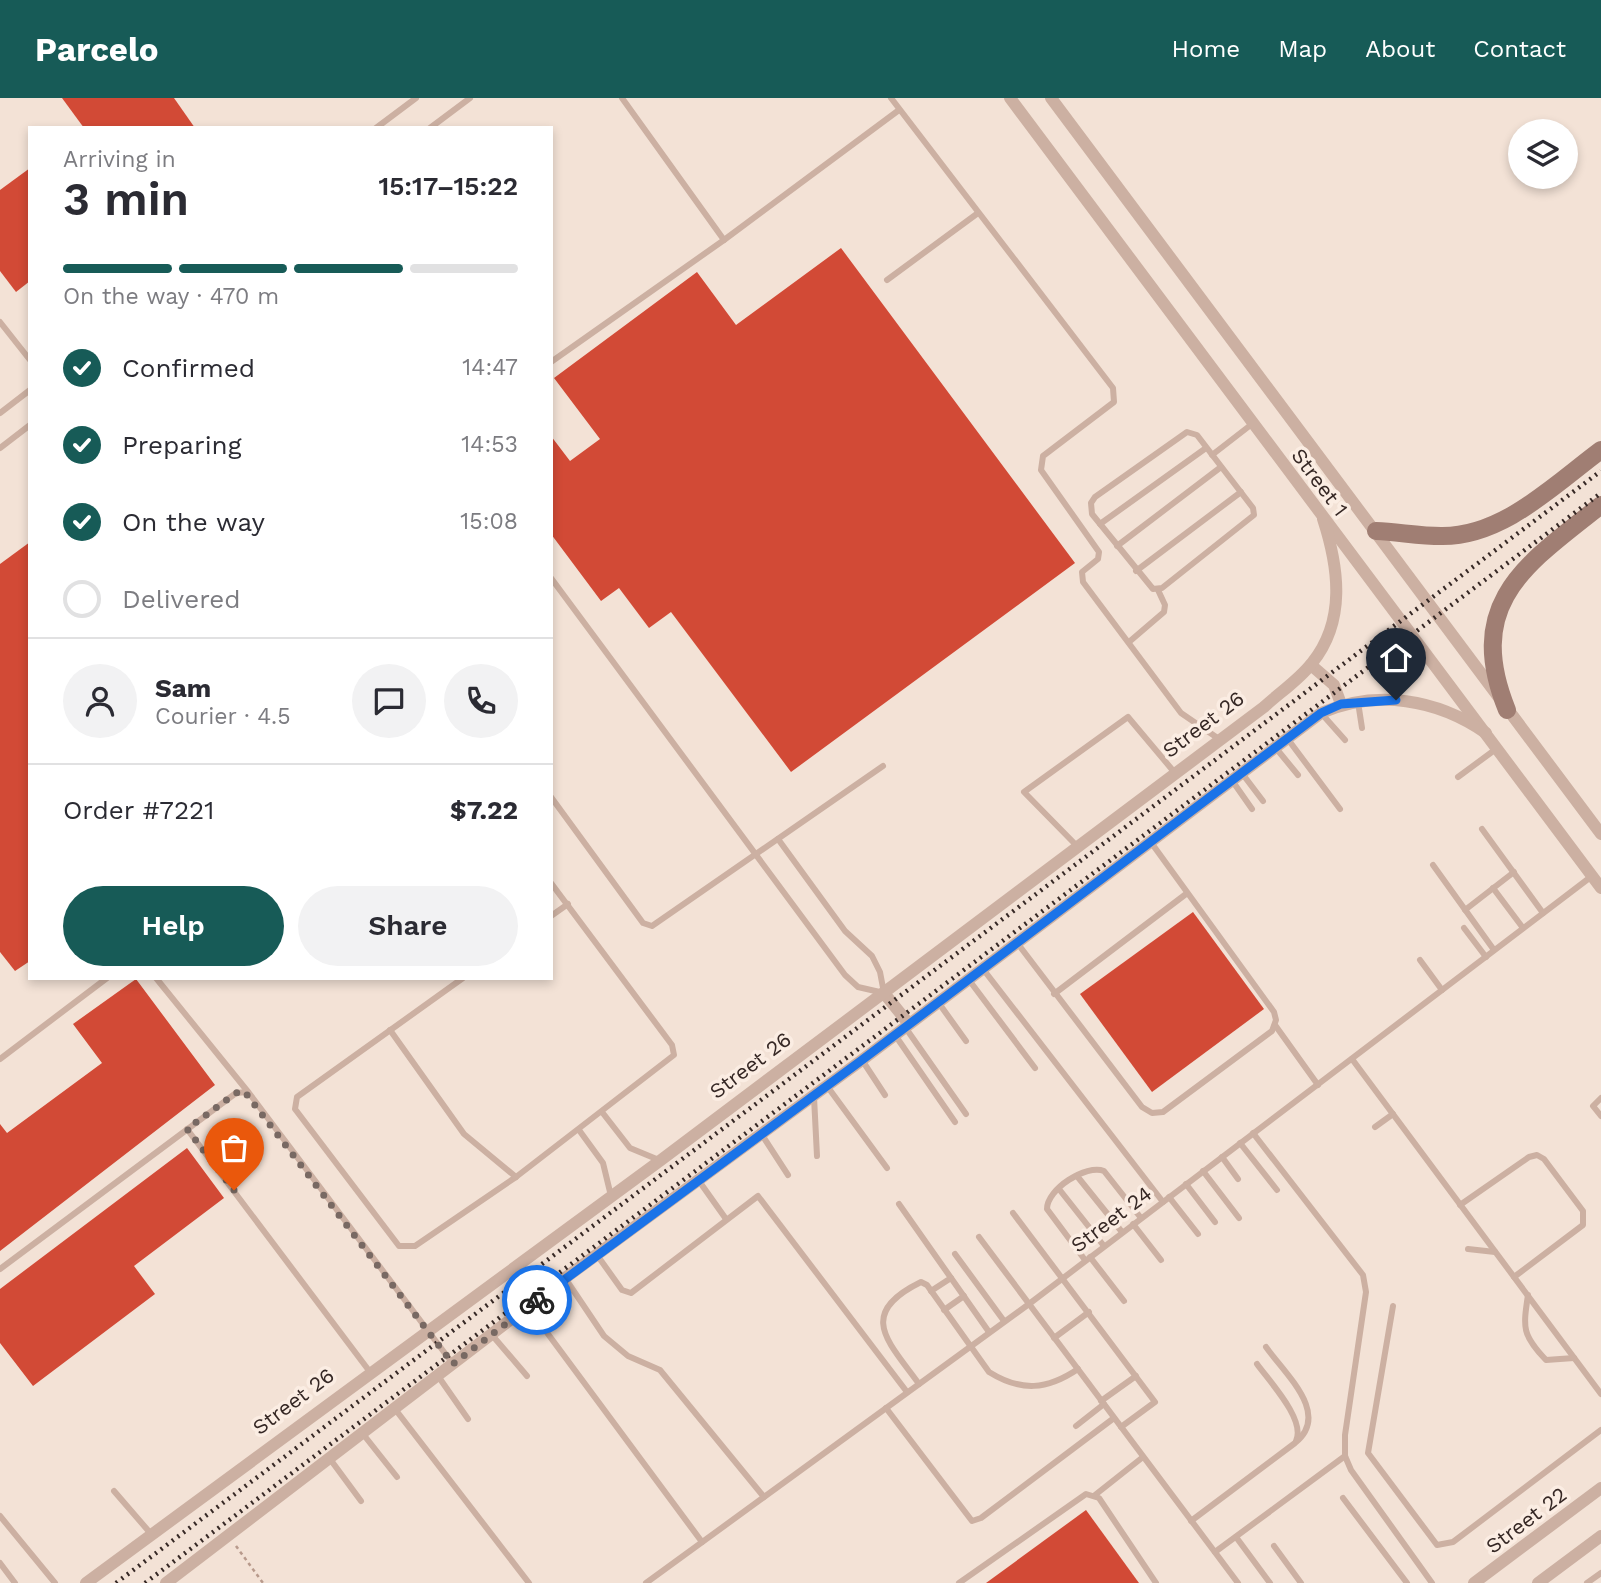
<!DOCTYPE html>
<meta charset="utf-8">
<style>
:root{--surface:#fff;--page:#f2f2f3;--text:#2b2b33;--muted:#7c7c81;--line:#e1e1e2;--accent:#175b57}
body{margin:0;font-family:"Work Sans",sans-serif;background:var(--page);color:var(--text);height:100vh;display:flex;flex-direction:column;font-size:26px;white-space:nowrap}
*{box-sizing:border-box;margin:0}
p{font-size:23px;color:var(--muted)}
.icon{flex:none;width:38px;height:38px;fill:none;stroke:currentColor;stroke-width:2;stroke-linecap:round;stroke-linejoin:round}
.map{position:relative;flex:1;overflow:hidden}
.drawer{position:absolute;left:28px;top:28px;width:525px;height:854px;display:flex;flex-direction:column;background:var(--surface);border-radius:0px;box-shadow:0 4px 10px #0003}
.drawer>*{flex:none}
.tools{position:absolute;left:1508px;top:21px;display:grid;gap:14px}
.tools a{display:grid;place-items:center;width:70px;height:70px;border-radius:50%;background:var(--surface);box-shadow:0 4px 10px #0003;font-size:35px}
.pin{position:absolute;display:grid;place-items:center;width:60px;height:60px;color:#fff;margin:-72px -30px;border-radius:50% 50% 50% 0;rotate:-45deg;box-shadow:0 0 7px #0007}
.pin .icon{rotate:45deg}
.courier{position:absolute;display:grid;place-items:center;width:70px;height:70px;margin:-35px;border:5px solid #1a73e8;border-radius:50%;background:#fff;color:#222;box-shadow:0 2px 9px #0007}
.overview em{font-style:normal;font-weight:600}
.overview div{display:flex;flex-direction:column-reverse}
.overview{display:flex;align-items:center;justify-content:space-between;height:119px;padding:0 35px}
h1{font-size:46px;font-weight:600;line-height:52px}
.bar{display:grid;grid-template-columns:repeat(4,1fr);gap:10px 7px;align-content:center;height:84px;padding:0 35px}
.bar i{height:9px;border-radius:5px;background:var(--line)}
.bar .on{background:var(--accent)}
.bar p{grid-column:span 4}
.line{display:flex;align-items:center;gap:18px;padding:0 35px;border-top:2px solid var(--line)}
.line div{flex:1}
.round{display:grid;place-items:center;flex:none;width:74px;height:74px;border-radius:37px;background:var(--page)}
ol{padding:0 35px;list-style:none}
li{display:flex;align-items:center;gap:21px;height:77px}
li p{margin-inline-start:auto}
li .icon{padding:7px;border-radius:50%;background:var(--accent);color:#fff;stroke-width:4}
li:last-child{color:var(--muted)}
li i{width:38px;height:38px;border:4px solid var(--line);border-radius:50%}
.action{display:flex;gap:14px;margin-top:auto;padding:14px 35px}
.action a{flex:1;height:80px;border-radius:42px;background:var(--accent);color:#fff;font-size:28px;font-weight:600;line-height:80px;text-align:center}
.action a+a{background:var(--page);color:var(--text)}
header{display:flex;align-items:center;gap:42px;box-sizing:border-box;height:98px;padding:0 35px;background:var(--accent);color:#fff}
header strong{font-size:33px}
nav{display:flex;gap:38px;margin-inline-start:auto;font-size:24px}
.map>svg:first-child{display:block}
.building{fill:#d24a36}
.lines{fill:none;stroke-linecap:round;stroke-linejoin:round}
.path{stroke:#b89a8c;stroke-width:2.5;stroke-dasharray:3.5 3.5;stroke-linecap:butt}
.service{stroke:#ccb0a2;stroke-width:6}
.minor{stroke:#ccb0a2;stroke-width:12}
.secondary{stroke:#a07e73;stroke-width:18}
.rail{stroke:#362825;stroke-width:4.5;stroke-dasharray:2 5;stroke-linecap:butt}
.done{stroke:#786963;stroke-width:7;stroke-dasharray:0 12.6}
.route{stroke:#1a73e8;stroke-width:9}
.labels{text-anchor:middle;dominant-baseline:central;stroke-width:7;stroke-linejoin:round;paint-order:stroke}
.street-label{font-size:21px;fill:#362825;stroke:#fbede3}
</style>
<header>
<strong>Parcelo</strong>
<nav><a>Home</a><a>Map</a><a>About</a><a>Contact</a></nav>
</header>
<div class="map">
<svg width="1601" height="1485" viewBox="0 0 1601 1485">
<rect width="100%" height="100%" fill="#f3e2d6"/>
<g class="building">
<path d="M 62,0 L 174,0 L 195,30 L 84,30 Z"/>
<path d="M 30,70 L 30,183 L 16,194 L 0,173 L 0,92 Z"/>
<path d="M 841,150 L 1075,465 L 791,674 L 671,514 L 649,530 L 619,490 L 601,503 L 551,436 L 551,338 L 570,363 L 600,341 L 554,280 L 697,174 L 736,227 Z"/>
<path d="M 30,444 L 30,863 L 15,873 L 0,854 L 0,466 Z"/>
<path d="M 1193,814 L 1264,911 L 1152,994 L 1080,896 Z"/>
<path d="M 136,881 L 215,987 L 0,1153 L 0,1026 L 7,1035 L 102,965 L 73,926 Z"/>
<path d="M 187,1050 L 224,1100 L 134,1168 L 155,1196 L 33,1288 L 0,1245 L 0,1191 Z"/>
<path d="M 1086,1412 L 1139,1485 L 986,1485 Z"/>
</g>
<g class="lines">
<path class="path" d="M 236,1448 L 263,1485"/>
<g class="service">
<path d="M 622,0 L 724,142"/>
<path d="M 891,0 L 1113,290 L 1114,304 L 1043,358 L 1041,372 L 1099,454 L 1098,461 L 1082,474 L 1083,484 L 1181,615 L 1219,641"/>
<path d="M 376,30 L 416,0"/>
<path d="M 430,30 L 470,0"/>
<path d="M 887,182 L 978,115"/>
<path d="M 0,224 L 30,262"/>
<path d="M 551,264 L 724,142 L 899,12"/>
<path d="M 0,315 L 30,292"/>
<path d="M 1187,334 L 1197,337 L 1253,410 L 1254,417 L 1162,490 L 1153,491 L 1092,416 L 1091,405 L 1095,399 Z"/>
<path d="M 0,350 L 30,327"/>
<path d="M 1212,357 L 1252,326"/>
<path d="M 1100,426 L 1206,350"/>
<path d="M 1117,448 L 1221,369"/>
<path d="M 1136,473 L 1241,394"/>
<path d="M 551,480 L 845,877 L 858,889 L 884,895 L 880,874 L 872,858 L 845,833 L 778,741"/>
<path d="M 1129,544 L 1164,514 L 1165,507 L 1158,492"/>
<path d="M 1358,604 L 1362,630"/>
<path d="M 1321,615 L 1345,642"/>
<path d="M 1287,640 L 1340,711"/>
<path d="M 1275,649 L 1298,677"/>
<path d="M 1241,674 L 1263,703"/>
<path d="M 1458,679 L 1496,651"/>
<path d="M 1231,681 L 1252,711"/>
<path d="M 551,699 L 643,825 L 652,828 L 883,668"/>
<path d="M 1482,731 L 1543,815"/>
<path d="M 1076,747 L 1024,694 L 1128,619 L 1175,675"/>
<path d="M 1433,767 L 1494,852"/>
<path d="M 1493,790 L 1523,830"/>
<path d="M 1465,812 L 1514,774"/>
<path d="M 551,818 L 568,806"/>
<path d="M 1464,830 L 1486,859"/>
<path d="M 1018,846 L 1142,1009 L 1152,1015 L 1163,1014 L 1272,933 L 1276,922 L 1274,914 L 1150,743"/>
<path d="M 1420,862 L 1442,892"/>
<path d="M 983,871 L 1163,1104"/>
<path d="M 156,880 L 249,995 L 453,1266"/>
<path d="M 463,880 L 297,999 L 295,1011 L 399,1148 L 415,1148 L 516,1079 L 674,957 L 672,947 L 551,785"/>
<path d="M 969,882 L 1035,970"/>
<path d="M 1054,896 L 1186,796"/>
<path d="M 938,904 L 966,943"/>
<path d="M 1275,927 L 1318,987"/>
<path d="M 905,929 L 966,1016"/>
<path d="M 390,932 L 464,1036 L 516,1079"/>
<path d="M 895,937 L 955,1024"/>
<path d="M 0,961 L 107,880"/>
<path d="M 1352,961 L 1601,1296"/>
<path d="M 862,962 L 885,997"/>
<path d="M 827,988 L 887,1070"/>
<path d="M 814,999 L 817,1058"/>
<path d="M 1601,1000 L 1593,1008 L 1601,1018"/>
<path d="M 602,1014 L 630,1050 L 659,1062"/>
<path d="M 1375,1029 L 1393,1016"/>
<path d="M 187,1031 L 370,1274"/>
<path d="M 579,1032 L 603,1065 L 611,1098"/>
<path d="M 1253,1035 L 1363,1177 L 1366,1194 L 1345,1337 L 1345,1358 L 1351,1372 L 1432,1485"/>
<path d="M 762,1037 L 788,1077"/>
<path d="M 1240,1045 L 1277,1092"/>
<path d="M 1222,1059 L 1238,1081"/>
<path d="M 1203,1073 L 1239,1120"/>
<path d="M 1077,1078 L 1122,1134"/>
<path d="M 699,1083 L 726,1121"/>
<path d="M 1186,1086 L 1215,1124"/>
<path d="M 1059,1091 L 1104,1148"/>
<path d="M 1169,1099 L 1198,1136"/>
<path d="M 899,1106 L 989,1234"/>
<path d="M 1460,1107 L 1529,1059 L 1537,1057 L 1544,1061 L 1583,1113 L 1583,1127 L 1514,1179"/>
<path d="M 1013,1115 L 1155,1304 L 1121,1329"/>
<path d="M 1133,1126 L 1161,1162"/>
<path d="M 979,1139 L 1238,1485"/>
<path d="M 1468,1151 L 1495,1154"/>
<path d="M 955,1156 L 1004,1223"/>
<path d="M 597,1157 L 622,1192 L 631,1195 L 758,1098 L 907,1294"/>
<path d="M 1090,1159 L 1124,1203"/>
<path d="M 1085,1162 L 1047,1111 C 1047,1091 1086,1066 1104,1073 L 1141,1120"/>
<path d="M 0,1171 L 236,995 L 247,994"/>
<path d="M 565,1180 L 604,1238 L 628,1258 L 660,1272 L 764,1399"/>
<path d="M 931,1193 L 951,1180"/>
<path d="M 1528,1197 C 1523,1230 1522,1237 1546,1262 L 1574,1260"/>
<path d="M 1393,1208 L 1368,1355 L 1437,1447 L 1453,1444 L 1601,1332"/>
<path d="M 528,1209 L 702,1444"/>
<path d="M 944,1212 L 964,1198"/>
<path d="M 492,1237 L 527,1278"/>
<path d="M 1054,1240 L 1089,1214"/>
<path d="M 1257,1266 C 1270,1284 1306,1322 1296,1343"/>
<path d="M 438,1278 L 468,1321"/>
<path d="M 919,1286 C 888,1243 856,1216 921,1184 L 927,1187 L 989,1274 C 1021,1294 1047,1292 1078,1271"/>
<path d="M 1101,1303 L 1136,1278"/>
<path d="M 886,1310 L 972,1423 L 981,1420 L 1114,1320"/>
<path d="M 395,1311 L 529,1485"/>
<path d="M 1076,1328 L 1104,1306"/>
<path d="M 363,1336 L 397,1379"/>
<path d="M 330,1361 L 361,1403"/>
<path d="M 114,1393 L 152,1437"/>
<path d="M 1095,1397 L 1143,1359"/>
<path d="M 1343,1400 L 1407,1485"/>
<path d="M 0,1418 L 55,1485"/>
<path d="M 1191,1423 L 1295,1345 C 1331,1316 1286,1277 1266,1249"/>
<path d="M 1236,1439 L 1270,1485"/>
<path d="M 1274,1448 L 1301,1485"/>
<path d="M 1215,1454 L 1345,1358"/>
<path d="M 0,1465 L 15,1485"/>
<path d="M 646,1485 L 1029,1206 L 1592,778"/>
<path d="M 959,1485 L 1086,1396 L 1099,1400 L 1156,1485"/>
<path d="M 1587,1485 L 1601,1475"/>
</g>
<g class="minor">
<path d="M 1010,0 L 1601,790"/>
<path d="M 1051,0 L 1601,736"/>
<path d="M 1311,567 L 1334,587 L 1341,606"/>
<path d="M 884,895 L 909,926"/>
<path d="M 86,1485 L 661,1062 L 1264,609 C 1279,595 1299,582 1312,565 C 1346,523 1339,470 1323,421"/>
<path d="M 166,1485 L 565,1180 L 862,962 L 1321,615 C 1377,591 1437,601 1486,635"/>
<path d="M 1474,1485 L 1601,1390"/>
<path d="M 1538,1485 L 1601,1438"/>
</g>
<g class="secondary">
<path d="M 1376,433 C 1398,434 1420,438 1441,438 C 1503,439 1555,386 1601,352"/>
<path d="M 1507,612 C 1464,505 1525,467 1601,407"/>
</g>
<g class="rail">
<path d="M 116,1485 L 1601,373"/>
<path d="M 145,1485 L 1601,395"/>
</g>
</g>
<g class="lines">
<path class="done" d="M 234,1092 L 187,1031 L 236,995 L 244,993 L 453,1266 L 537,1202"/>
<path class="route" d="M 537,1202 L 862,962 L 1321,615 L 1341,606 L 1396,602"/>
</g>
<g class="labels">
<g class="street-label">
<text transform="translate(1320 384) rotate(53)">Street 1</text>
<text transform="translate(1203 626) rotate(-37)">Street 26</text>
<text transform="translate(750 967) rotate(-37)">Street 26</text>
<text transform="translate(1111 1121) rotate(-37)">Street 24</text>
<text transform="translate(293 1303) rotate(-37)">Street 26</text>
<text transform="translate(1526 1422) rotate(-37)">Street 22</text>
</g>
</g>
</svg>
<div class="tools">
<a><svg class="icon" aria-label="layers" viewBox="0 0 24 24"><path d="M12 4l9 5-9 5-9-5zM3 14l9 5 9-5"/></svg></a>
</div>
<div class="pin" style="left:234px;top:1092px;background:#ea580c"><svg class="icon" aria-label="bag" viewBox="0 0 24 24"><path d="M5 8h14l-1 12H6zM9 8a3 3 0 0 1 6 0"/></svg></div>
<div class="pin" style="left:1396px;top:602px;background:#1f2937"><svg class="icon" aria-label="home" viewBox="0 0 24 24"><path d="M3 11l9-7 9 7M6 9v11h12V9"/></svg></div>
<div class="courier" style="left:537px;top:1202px"><svg class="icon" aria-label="bike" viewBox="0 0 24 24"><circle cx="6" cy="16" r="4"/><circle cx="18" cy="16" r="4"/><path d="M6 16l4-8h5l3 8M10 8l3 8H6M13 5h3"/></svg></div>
<section class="drawer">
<div class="overview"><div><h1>3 min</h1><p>Arriving in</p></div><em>15:17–15:22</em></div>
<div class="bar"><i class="on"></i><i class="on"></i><i class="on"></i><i></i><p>On the way · 470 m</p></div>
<ol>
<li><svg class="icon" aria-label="check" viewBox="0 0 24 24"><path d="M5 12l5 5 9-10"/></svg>Confirmed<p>14:47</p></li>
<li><svg class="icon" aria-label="check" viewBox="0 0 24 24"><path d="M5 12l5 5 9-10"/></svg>Preparing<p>14:53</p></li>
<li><svg class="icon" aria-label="check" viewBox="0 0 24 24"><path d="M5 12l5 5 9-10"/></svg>On the way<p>15:08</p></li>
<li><i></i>Delivered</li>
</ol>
<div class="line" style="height:126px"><a class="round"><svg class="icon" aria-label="person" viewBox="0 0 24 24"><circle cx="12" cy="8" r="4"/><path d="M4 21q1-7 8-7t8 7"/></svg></a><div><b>Sam</b><p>Courier · 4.5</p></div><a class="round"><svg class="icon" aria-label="chat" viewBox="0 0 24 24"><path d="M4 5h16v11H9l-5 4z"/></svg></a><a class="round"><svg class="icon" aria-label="phone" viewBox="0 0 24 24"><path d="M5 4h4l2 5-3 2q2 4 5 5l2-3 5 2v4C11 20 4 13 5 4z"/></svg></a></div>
<div class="line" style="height:91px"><div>Order #7221</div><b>$7.22</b></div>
<div class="action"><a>Help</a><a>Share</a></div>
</section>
</div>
